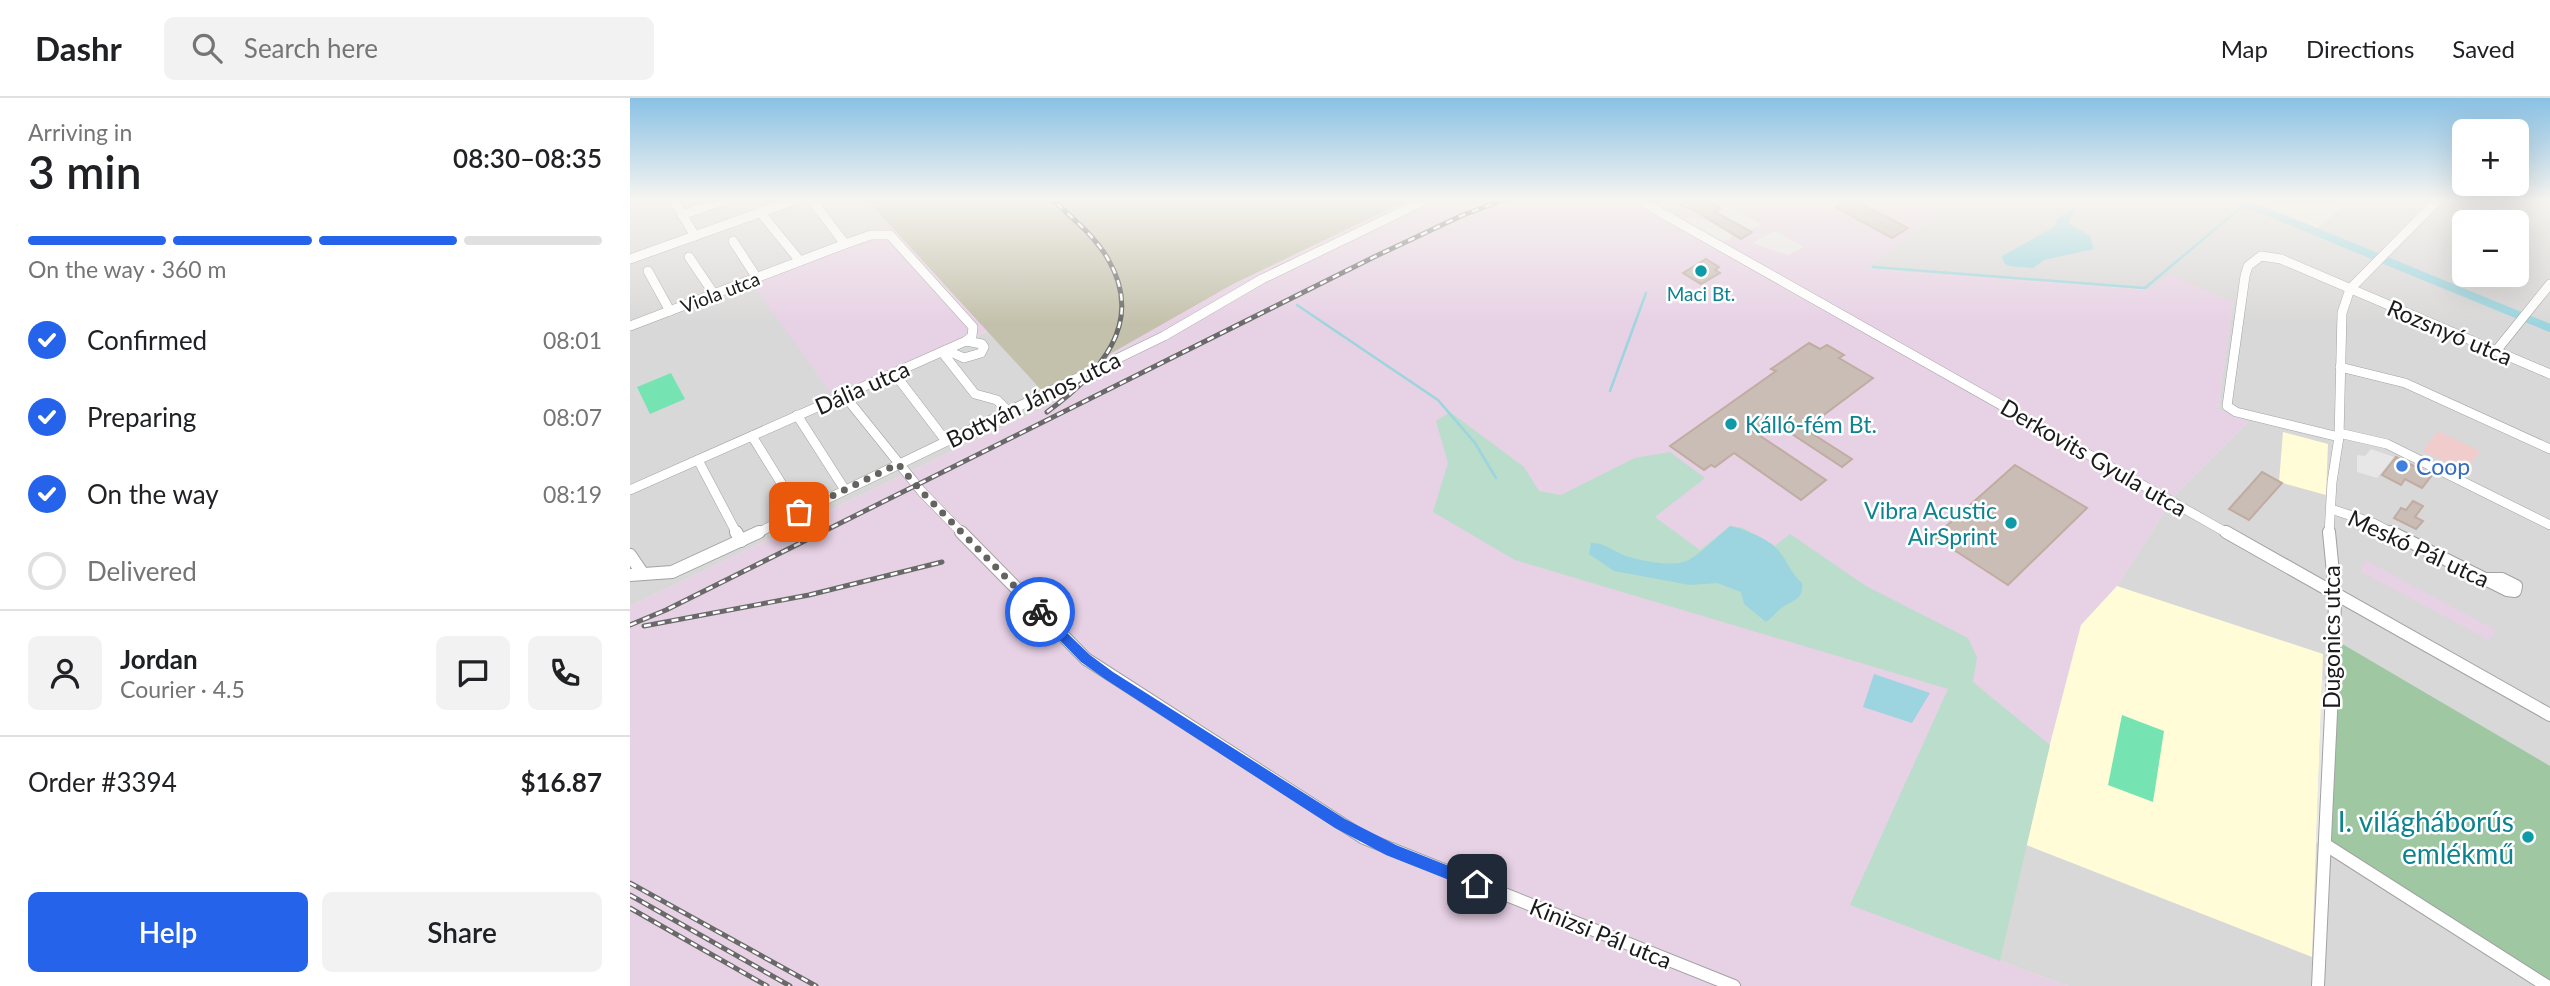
<!DOCTYPE html>
<meta charset="utf-8">
<style>
:root{--surface:#fff;--page:#f2f2f2;--text:#202124;--muted:#757577;--line:#e0e0e0;--accent:#2563eb}
body{margin:0;font-family:Lato,sans-serif;background:var(--page);color:var(--text);height:100vh;display:flex;flex-direction:column;font-size:26px;white-space:nowrap}
*{box-sizing:border-box;margin:0}
p{font-size:23px;color:var(--muted)}
.icon{flex:none;width:38px;height:38px;fill:none;stroke:currentColor;stroke-width:2;stroke-linecap:round;stroke-linejoin:round}
.map{position:relative;flex:1;overflow:hidden}
.side{display:flex;flex-direction:column;background:var(--surface);width:630px}
.side>*{flex:none}
.buttons{position:absolute;left:1822px;top:21px;display:grid;gap:14px}
.buttons a{display:grid;place-items:center;width:77px;height:77px;border-radius:10px;background:var(--surface);box-shadow:0 7px 28px #0002;font-size:35px}
.pin{position:absolute;display:grid;place-items:center;width:60px;height:60px;color:#fff;margin:-30px;border-radius:14px;box-shadow:0 4px 10px #0006}
.courier{position:absolute;display:grid;place-items:center;width:70px;height:70px;margin:-35px;border:5px solid #2563eb;border-radius:50%;background:#fff;color:#222;box-shadow:0 2px 9px #0007}
.summary em{font-style:normal;font-weight:600}
.summary div{display:flex;flex-direction:column-reverse}
.summary{display:flex;align-items:center;justify-content:space-between;height:119px;padding:0 28px}
h1{font-size:46px;font-weight:600;line-height:52px}
.bar{display:grid;grid-template-columns:repeat(4,1fr);gap:10px 7px;align-content:center;height:84px;padding:0 28px}
.bar i{height:9px;border-radius:5px;background:var(--line)}
.bar .active{background:var(--accent)}
.bar p{grid-column:span 4}
.line{display:flex;align-items:center;gap:18px;padding:0 28px;border-top:2px solid var(--line)}
.line div{flex:1}
.round{display:grid;place-items:center;flex:none;width:74px;height:74px;border-radius:10px;background:var(--page)}
ol{padding:0 28px;list-style:none}
li{display:flex;align-items:center;gap:21px;height:77px}
li p{margin-inline-start:auto}
li .icon{padding:7px;border-radius:50%;background:var(--accent);color:#fff;stroke-width:4}
li:last-child{color:var(--muted)}
li i{width:38px;height:38px;border:4px solid var(--line);border-radius:50%}
.button{display:flex;gap:14px;margin-top:auto;padding:14px 28px}
.button a{flex:1;height:80px;border-radius:10px;background:var(--accent);color:#fff;font-size:28px;font-weight:600;line-height:80px;text-align:center}
.button a+a{background:var(--page);color:var(--text)}
header{display:flex;align-items:center;gap:42px;box-sizing:border-box;height:98px;padding:0 35px;background:var(--surface);border-bottom:2px solid var(--line)}
header strong{font-size:33px}
nav{display:flex;gap:38px;margin-inline-start:auto;font-size:24px}
.search{width:490px;height:63px;background:var(--page);display:flex;align-items:center;gap:18px;box-sizing:border-box;padding:0 24px;border-radius:10px;color:var(--muted);font-size:26px}
main{display:flex;flex:1;min-height:0}
.map>svg:first-child{display:block}
.residential{fill:#d9d8d8;fill-rule:evenodd}
.commercial{fill:#f1cccd}
.industrial{fill:#e7d1e5}
.education{fill:#fffcd7}
.construction{fill:#c3c1ab}
.wetland{fill:#bbddcb}
.cemetery{fill:#9fc8a2}
.pitch{fill:#76e4b2}
.parking{fill:#e7e7e7}
.water{fill:#9cd5df}
.lines{fill:none;stroke-linecap:round;stroke-linejoin:round}
.stream{stroke:#9cd5df;stroke-width:2.5}
.canal{stroke:#9cd5df;stroke-width:8}
.building{fill:#cabdb6;stroke:#c0aca1;stroke-width:2}
.minor-far1-casing{stroke:#a2a2a2;stroke-width:10}
.minor-casing{stroke:#a2a2a2;stroke-width:14}
.minor-far1{stroke:#fff;stroke-width:9}
.minor{stroke:#fff;stroke-width:12}
.rail-casing{stroke:#696969;stroke-width:5}
.rail{stroke:#fff;stroke-width:2.5;stroke-dasharray:7;stroke-linecap:butt}
.route{fill:#2563eb}
.done{stroke:#656360;stroke-width:7;stroke-dasharray:0 12.6}
.culture-dot{fill:#0f9aa8;stroke:#fff;stroke-width:2.5}
.shop-dot{fill:#3f7fe0;stroke:#fff;stroke-width:2.5}
.labels{text-anchor:middle;dominant-baseline:central;stroke-width:5;stroke-linejoin:round;paint-order:stroke}
.far-street-label{font-size:19px;fill:#1b1b1b;stroke:#fff}
.far-culture-label{font-size:19px;fill:#0d838f;stroke:#fff}
.street-label{font-size:23px;fill:#1b1b1b;stroke:#fff}
.culture-label{font-size:23px;fill:#0d838f;stroke:#fff;text-anchor:start}
.shop-label{font-size:23px;fill:#366cbe;stroke:#fff;text-anchor:start}
.near-culture-label{font-size:28px;fill:#0d838f;stroke:#fff;text-anchor:end}
</style>
<header>
<strong>Dashr</strong>
<div class="search"><svg class="icon" aria-label="search" viewBox="0 0 24 24"><circle cx="10" cy="10" r="6"/><path d="M15 15l6 6"/></svg>Search here</div>
<nav><a>Map</a><a>Directions</a><a>Saved</a></nav>
</header>
<main>
<section class="side">
<div class="summary"><div><h1>3 min</h1><p>Arriving in</p></div><em>08:30–08:35</em></div>
<div class="bar"><i class="active"></i><i class="active"></i><i class="active"></i><i></i><p>On the way · 360 m</p></div>
<ol>
<li><svg class="icon" aria-label="check" viewBox="0 0 24 24"><path d="M5 12l5 5 9-10"/></svg>Confirmed<p>08:01</p></li>
<li><svg class="icon" aria-label="check" viewBox="0 0 24 24"><path d="M5 12l5 5 9-10"/></svg>Preparing<p>08:07</p></li>
<li><svg class="icon" aria-label="check" viewBox="0 0 24 24"><path d="M5 12l5 5 9-10"/></svg>On the way<p>08:19</p></li>
<li><i></i>Delivered</li>
</ol>
<div class="line" style="height:126px"><a class="round"><svg class="icon" aria-label="person" viewBox="0 0 24 24"><circle cx="12" cy="8" r="4"/><path d="M4 21q1-7 8-7t8 7"/></svg></a><div><b>Jordan</b><p>Courier · 4.5</p></div><a class="round"><svg class="icon" aria-label="chat" viewBox="0 0 24 24"><path d="M4 5h16v11H9l-5 4z"/></svg></a><a class="round"><svg class="icon" aria-label="phone" viewBox="0 0 24 24"><path d="M5 4h4l2 5-3 2q2 4 5 5l2-3 5 2v4C11 20 4 13 5 4z"/></svg></a></div>
<div class="line" style="height:91px"><div>Order #3394</div><b>$16.87</b></div>
<div class="button"><a>Help</a><a>Share</a></div>
</section>
<div class="map">
<svg width="1920" height="888" viewBox="0 0 1920 888">
<rect width="100%" height="100%" fill="#eee8df"/>
<g class="residential">
<path d="M 0,101 L 236,101 L 259,125 L 205,300 L 358,233 L 423,305 L 0,508 Z"/>
<path d="M 1336,101 L 1600,101 L 1681,136 L 1721,101 L 1920,101 L 1920,888 L 1438,888 L 1370,863 L 1394,746 L 1451,527 L 1487,488 L 1545,397 L 1618,324 L 1588,311 L 1603,204 L 1520,192 L 1235,171 L 1298,124 ZM 1834,124 L 1886,124 L 1886,177 L 1834,177 Z"/>
</g>
<path class="commercial" d="M 1808,333 L 1850,353 L 1835,373 L 1793,353 Z"/>
<g class="industrial">
<path d="M 236,101 L 1336,101 L 1298,124 L 1235,171 L 1519,192 L 1539,176 L 1603,204 L 1588,311 L 1618,324 L 1545,397 L 1487,488 L 1451,527 L 1394,746 L 1370,863 L 1438,888 L 0,888 L 0,508 L 423,305 L 357,233 L 205,301 L 117,178 L 258,125 Z"/>
<path d="M 1735,462 L 1866,532 L 1859,542 L 1731,474 Z"/>
</g>
<g class="education">
<path d="M 1653,334 L 1698,346 L 1696,397 L 1649,384 Z"/>
<path d="M 1487,488 L 1693,556 L 1682,859 L 1394,746 L 1451,527 Z"/>
</g>
<path class="construction" d="M 236,101 L 780,101 L 603,186 L 413,294 Z"/>
<path class="wetland" d="M 820,314 L 894,369 L 909,393 L 931,397 L 1005,360 L 1040,354 L 1075,380 L 1025,419 L 1070,452 L 1100,428 L 1113,430 L 1145,448 L 1160,436 L 1236,488 L 1338,540 L 1347,559 L 1343,584 L 1420,647 L 1370,863 L 1220,807 L 1318,591 L 885,462 L 803,414 L 818,365 L 806,323 Z"/>
<path class="cemetery" d="M 1709,544 L 1920,668 L 1920,888 L 1696,747 Z"/>
<g class="pitch">
<path d="M 41,275 L 55,301 L 20,316 L 7,289 Z"/>
<path d="M 1492,617 L 1534,633 L 1523,704 L 1478,687 Z"/>
</g>
<g class="parking">
<path d="M 1097,107 L 1131,126 L 1119,133 L 1085,114 Z"/>
<path d="M 1061,119 L 1074,121 L 1101,136 L 1101,141 L 1092,143 L 1054,121 Z"/>
<path d="M 1145,133 L 1174,149 L 1158,157 L 1122,145 Z"/>
<path d="M 1741,351 L 1764,359 L 1747,380 L 1727,374 L 1727,357 L 1735,358 Z"/>
<path d="M 1692,582 L 1702,585 L 1696,747 L 1686,744 Z"/>
</g>
<g class="water">
<path d="M 1442,110 L 1446,112 L 1439,122 L 1440,126 L 1460,138 L 1464,151 L 1414,162 L 1403,170 L 1379,168 L 1374,165 L 1372,158 L 1424,129 L 1427,121 Z"/>
<path d="M 1100,428 C 1112,430 1136,440 1145,449 C 1156,459 1160,475 1172,485 C 1174,503 1161,502 1150,511 C 1145,516 1141,520 1136,524 L 1114,506 L 1111,494 L 1087,485 L 1060,487 L 984,473 L 959,456 L 961,445 C 976,445 982,453 996,458 C 1012,463 1041,469 1056,463 C 1069,458 1089,437 1100,428 Z"/>
<path d="M 1244,576 L 1300,595 L 1282,625 L 1233,609 Z"/>
</g>
<g class="lines">
<g class="stream">
<path d="M 1243,169 L 1515,190 L 1615,106"/>
<path d="M 667,207 L 808,302 L 845,345 L 866,380"/>
<path d="M 980,293 L 1016,195"/>
</g>
<path class="canal" d="M 1606,101 L 1920,230"/>
</g>
<g class="building">
<path d="M 1067,101 L 1075,101 L 1091,110 L 1085,114 L 1122,134 L 1111,141 L 1062,111 L 1049,107 Z"/>
<path d="M 1218,101 L 1223,101 L 1278,130 L 1262,140 L 1205,109 Z"/>
<path d="M 1076,161 L 1089,169 L 1085,172 L 1090,175 L 1071,186 L 1053,175 Z"/>
<path d="M 1179,245 L 1190,251 L 1197,247 L 1214,257 L 1209,260 L 1243,280 L 1175,331 L 1222,361 L 1212,369 L 1139,321 L 1123,333 L 1196,382 L 1171,402 L 1104,355 L 1085,369 L 1081,367 L 1074,372 L 1040,348 L 1146,273 L 1141,271 Z"/>
<path d="M 1766,359 L 1802,377 L 1792,390 L 1775,381 L 1771,387 L 1752,377 Z"/>
<path d="M 1385,367 L 1457,410 L 1378,487 L 1304,439 Z"/>
<path d="M 1632,374 L 1652,385 L 1619,422 L 1599,411 Z"/>
<path d="M 1783,403 L 1793,408 L 1785,419 L 1793,423 L 1786,431 L 1764,420 L 1771,410 L 1776,412 Z"/>
</g>
<g class="lines">
<defs>
<g id="minor-far1">
<path d="M 43,101 L 65,138"/>
<path d="M 181,101 L 215,146"/>
<path d="M 1007,101 L 1599,436"/>
<path d="M 130,114 L 170,163"/>
<path d="M 52,117 L 97,101"/>
<path d="M 103,143 L 127,180"/>
<path d="M 59,159 L 84,196"/>
<path d="M 0,161 L 168,101"/>
<path d="M 18,173 L 40,213"/>
<path d="M 0,228 L 215,146 L 241,137 L 260,137 L 343,229 L 342,238 L 336,243 L 0,392"/>
<path d="M 316,252 L 334,260 L 351,255 L 354,249 L 352,246 L 336,243"/>
<path d="M 1866,253 L 1920,186"/>
<path d="M 312,254 L 345,296 L 367,302 L 378,313"/>
<path d="M 1710,269 L 1775,285 L 1920,351"/>
<path d="M 264,275 L 316,343"/>
<path d="M 214,297 L 292,394 L 333,436"/>
<path d="M 167,317 L 215,392"/>
<path d="M 1709,335 L 1757,346 L 1920,427"/>
<path d="M 122,338 L 169,414"/>
<path d="M 1709,339 L 1606,314 L 1597,308 L 1615,178 L 1618,168 L 1631,158 L 1651,161 L 1920,276"/>
<path d="M 68,362 L 107,436"/>
<path d="M 1701,411 L 1743,425 L 1764,436"/>
<path d="M 125,436 L 534,238 L 632,181 L 798,101"/>
<path d="M 1699,436 L 1702,384 L 1709,339 L 1712,215 L 1720,191 L 1809,101"/>
</g>
<g id="minor">
<path d="M 106,434 L 111,443"/>
<path d="M 331,434 L 456,561 L 734,740 L 1104,888"/>
<path d="M 1596,434 L 1920,617"/>
<path d="M 1761,434 L 1877,492 L 1885,493 L 1886,488 L 1872,481 L 1856,481"/>
<path d="M 0,457 L 13,476"/>
<path d="M 0,477 L 42,474 L 129,434"/>
<path d="M 1696,747 L 1917,888"/>
<path d="M 1688,888 L 1704,552 L 1705,495 L 1699,434"/>
</g>
</defs>
<use href="#minor-far1" class="minor-far1-casing"/>
<use href="#minor" class="minor-casing"/>
<use href="#minor-far1" class="minor-far1"/>
<use href="#minor" class="minor"/>
<defs>
<g id="rail">
<path d="M 417,314 C 469,276 516,226 478,161 C 464,137 441,119 422,101"/>
<path d="M 0,527 L 36,512 L 746,158 L 833,117 L 876,101"/>
<path d="M 14,528 L 179,497 L 312,464"/>
<path d="M 0,785 L 186,888"/>
<path d="M 0,797 L 160,888"/>
<path d="M 0,810 L 137,888"/>
</g>
</defs>
<use href="#rail" class="rail-casing"/>
<use href="#rail" class="rail"/>
</g>
<linearGradient id="sky" x2="0" y2="1"><stop stop-color="#89c1e4"/><stop offset="0.45" stop-color="#f7f5f1"/><stop offset="1" stop-color="#f7f5f1" stop-opacity="0"/></linearGradient>
<rect width="1920" height="226" fill="url(#sky)"/>
<path class="route" d="M 410,509 L 460,557 L 483,574 L 715,721 L 766,747 L 852,781 L 854,786 L 852,791 L 847,793 L 756,757 L 705,730 L 475,581 L 451,564 L 405,517 L 405,510 Z"/>
<g class="lines">
<path class="done" d="M 169,414 L 268,366 L 292,394 L 410,514"/>
</g>
<g class="culture-dot">
<circle cx="1071" cy="173" r="7"/>
<circle cx="1101" cy="326" r="7"/>
<circle cx="1381" cy="425" r="7"/>
<circle cx="1898" cy="739" r="7"/>
</g>
<circle class="shop-dot" cx="1772" cy="368" r="7"/>
<g class="labels">
<g class="far-street-label">
<text transform="translate(90 194) rotate(-21)">Viola utca</text>
</g>
<g class="far-culture-label">
<text x="1071" y="195">Maci Bt.</text>
</g>
<g class="street-label">
<text transform="translate(1820 234) rotate(23)">Rozsnyó utca</text>
<text transform="translate(232 289) rotate(-24)">Dália utca</text>
<text transform="translate(403 301) rotate(-26)">Bottyán János utca</text>
<text transform="translate(1464 359) rotate(30)">Derkovits Gyula utca</text>
<text transform="translate(1789 450) rotate(25)">Meskó Pál utca</text>
<text transform="translate(1701 539) rotate(-90)">Dugonics utca</text>
<text transform="translate(971 835) rotate(22)">Kinizsi Pál utca</text>
</g>
<g class="culture-label">
<text x="1115" y="326">Kálló-fém Bt.</text>
<text x="1367" y="412" text-anchor="end">Vibra Acustic<tspan x="1367" dy="26">AirSprint</tspan></text>
</g>
<g class="shop-label">
<text x="1786" y="368">Coop</text>
</g>
<g class="near-culture-label">
<text x="1884" y="723">I. világháborús<tspan x="1884" dy="32">emlékmű</tspan></text>
</g>
</g>
</svg>
<div class="buttons">
<a>+</a>
<a>−</a>
</div>
<div class="pin" style="left:169px;top:414px;background:#ea580c"><svg class="icon" aria-label="bag" viewBox="0 0 24 24"><path d="M5 8h14l-1 12H6zM9 8a3 3 0 0 1 6 0"/></svg></div>
<div class="pin" style="left:847px;top:786px;background:#1f2937"><svg class="icon" aria-label="home" viewBox="0 0 24 24"><path d="M3 11l9-7 9 7M6 9v11h12V9"/></svg></div>
<div class="courier" style="left:410px;top:514px"><svg class="icon" aria-label="bike" viewBox="0 0 24 24"><circle cx="6" cy="16" r="4"/><circle cx="18" cy="16" r="4"/><path d="M6 16l4-8h5l3 8M10 8l3 8H6M13 5h3"/></svg></div>
</div>
</main>
